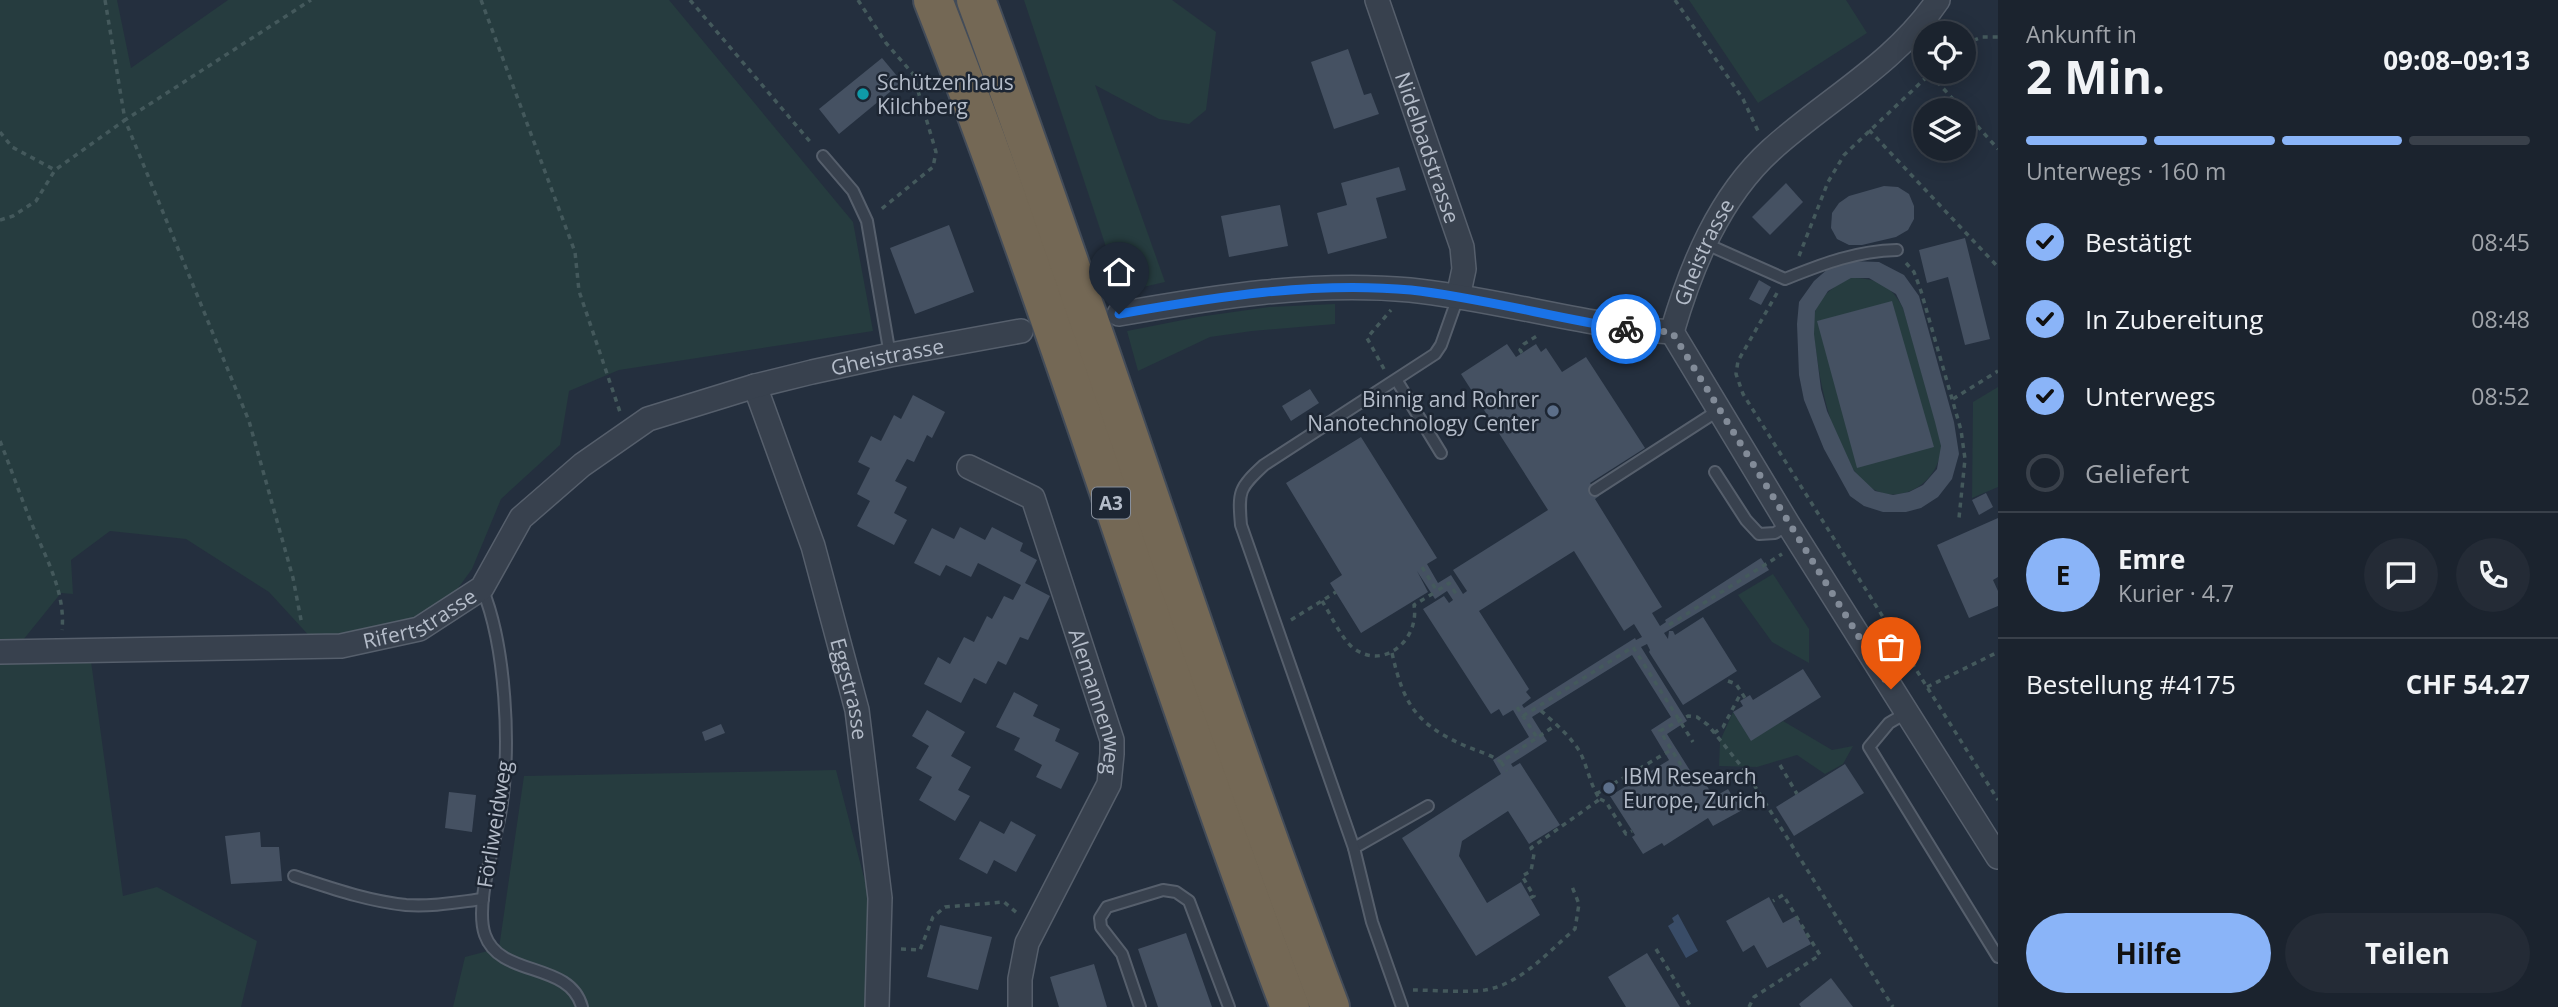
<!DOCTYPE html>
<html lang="de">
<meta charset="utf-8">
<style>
:root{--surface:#1b232e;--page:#242b36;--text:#f1f3f6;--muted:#a0a4aa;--line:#39404a;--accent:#8ab4f8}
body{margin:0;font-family:"Open Sans",sans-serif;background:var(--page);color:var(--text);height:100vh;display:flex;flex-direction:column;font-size:26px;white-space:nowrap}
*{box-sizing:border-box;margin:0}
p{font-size:23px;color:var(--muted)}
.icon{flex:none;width:38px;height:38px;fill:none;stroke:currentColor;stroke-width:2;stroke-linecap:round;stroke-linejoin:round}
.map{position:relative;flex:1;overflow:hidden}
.side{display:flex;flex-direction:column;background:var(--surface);width:560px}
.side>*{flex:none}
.controls{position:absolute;left:1913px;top:21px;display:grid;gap:14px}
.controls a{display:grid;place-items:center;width:63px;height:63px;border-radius:50%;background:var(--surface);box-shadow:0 4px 18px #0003,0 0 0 2px var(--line);font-size:35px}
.pin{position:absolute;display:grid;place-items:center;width:60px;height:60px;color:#fff;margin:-72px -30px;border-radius:50% 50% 50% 0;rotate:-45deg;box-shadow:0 0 7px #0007}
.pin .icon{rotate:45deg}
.courier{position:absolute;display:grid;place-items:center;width:70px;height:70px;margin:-35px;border:5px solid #1a73e8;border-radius:50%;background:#fff;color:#222;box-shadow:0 2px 9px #0007}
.head em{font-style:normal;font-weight:700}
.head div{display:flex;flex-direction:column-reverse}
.head{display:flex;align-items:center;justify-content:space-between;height:119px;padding:0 28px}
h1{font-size:46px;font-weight:700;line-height:52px}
.bar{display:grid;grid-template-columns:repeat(4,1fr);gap:10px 7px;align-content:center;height:84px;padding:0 28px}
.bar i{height:9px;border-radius:5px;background:var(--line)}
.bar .current{background:var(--accent)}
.bar p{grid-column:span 4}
.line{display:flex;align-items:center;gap:18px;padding:0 28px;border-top:2px solid var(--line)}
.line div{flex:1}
.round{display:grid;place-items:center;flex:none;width:74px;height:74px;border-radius:37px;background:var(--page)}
ol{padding:0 28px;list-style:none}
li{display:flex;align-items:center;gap:21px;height:77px}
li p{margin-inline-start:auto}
li .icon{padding:7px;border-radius:50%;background:var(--accent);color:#111;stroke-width:4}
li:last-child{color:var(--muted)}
li i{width:38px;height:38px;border:4px solid var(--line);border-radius:50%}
.action{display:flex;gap:14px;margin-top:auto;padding:14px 28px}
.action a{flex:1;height:80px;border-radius:42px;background:var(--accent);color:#111;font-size:28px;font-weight:700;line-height:80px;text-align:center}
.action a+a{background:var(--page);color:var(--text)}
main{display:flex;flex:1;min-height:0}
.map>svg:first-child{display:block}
.green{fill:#263c3f}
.water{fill:#394c67}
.building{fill:#455162;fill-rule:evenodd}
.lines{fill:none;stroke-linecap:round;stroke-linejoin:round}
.service-casing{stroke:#565f6c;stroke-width:14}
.minor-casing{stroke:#565f6c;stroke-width:26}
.motorway-casing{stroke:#434c59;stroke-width:42}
.path{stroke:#44595c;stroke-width:3.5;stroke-dasharray:5 5;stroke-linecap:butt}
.service{stroke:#38414e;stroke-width:10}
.minor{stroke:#38414e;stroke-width:23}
.motorway{stroke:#746855;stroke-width:38}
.done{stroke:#828b98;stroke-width:7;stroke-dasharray:0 12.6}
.route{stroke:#1a73e8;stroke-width:9}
.culture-dot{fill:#0f9aa8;stroke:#1d2633;stroke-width:2.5}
.service-dot{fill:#5c6f8a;stroke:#1d2633;stroke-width:2.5}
.labels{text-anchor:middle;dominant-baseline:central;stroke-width:5;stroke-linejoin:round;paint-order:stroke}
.shield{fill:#1d2633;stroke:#878f9c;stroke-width:2}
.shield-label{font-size:19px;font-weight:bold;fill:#b4bcc9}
.poi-label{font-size:21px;fill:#b4bcc9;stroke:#1d2633;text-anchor:start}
.street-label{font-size:21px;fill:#b4bcc9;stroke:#1d2633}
</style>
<main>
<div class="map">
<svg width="1998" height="1007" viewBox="0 0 1998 1007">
<rect width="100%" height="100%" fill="#242f3e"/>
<g class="green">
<path d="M 0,0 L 117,0 L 131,68 L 228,0 L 669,0 L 853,222 L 873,331 L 619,370 L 569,391 L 560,445 L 501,499 L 472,569 L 453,595 L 417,620 L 313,640 L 269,592 L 186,539 L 110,531 L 71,560 L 73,594 L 61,593 L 19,645 L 0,646 Z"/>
<path d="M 1024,0 L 1172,0 L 1216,32 L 1206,110 L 1189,124 L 1159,119 L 1095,85 L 1165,282 L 1121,292 Z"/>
<path d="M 1689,0 L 1846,0 L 1867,33 L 1758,103 Z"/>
<path d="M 1851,278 C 1877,278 1891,285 1903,308 C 1913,341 1922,373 1931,406 C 1934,418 1941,434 1941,447 C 1940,484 1895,511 1865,483 C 1835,455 1821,390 1816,351 C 1814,338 1811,320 1816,309 C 1824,292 1835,286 1851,278 Z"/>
<path d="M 1335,304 L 1335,324 L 1252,331 L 1210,337 L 1138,371 L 1127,331 L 1198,317 L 1269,307 Z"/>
<path d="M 1998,387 L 1998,487 L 1972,498 L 1973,402 Z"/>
<path d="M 1773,574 L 1809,629 L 1809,663 L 1772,642 L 1738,595 Z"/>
<path d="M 90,654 L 123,896 L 157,887 L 257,941 L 241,1007 L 0,1007 L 0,657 Z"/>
<path d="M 1733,712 L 1751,740 L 1783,721 L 1832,750 L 1853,746 L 1843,764 L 1825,774 L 1797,755 L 1757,767 L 1719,766 L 1720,741 Z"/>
<path d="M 836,770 L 884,954 L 878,1007 L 453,1007 L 465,957 L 499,948 L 524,776 Z"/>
</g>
<path class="water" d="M 1678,914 L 1698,951 L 1686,958 L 1668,926 L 1674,922 L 1672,918 Z"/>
<g class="building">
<path d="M 1348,49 L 1364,95 L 1371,93 L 1379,114 L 1334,129 L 1311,62 Z"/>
<path d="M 882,58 L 902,82 L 839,134 L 819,109 Z"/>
<path d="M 1399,167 L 1406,190 L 1376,198 L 1387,238 L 1328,254 L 1317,213 L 1347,205 L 1341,183 Z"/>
<path d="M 1786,183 L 1803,202 L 1770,235 L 1752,217 Z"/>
<path d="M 1884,186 L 1898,187 L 1909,194 L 1914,206 L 1914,219 L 1908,230 L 1896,237 L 1862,245 L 1849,245 L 1837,239 L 1831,228 L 1832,213 L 1839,203 L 1849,196 Z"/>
<path d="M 1280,205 L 1288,246 L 1229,257 L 1221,216 Z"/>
<path d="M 949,225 L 974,292 L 915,314 L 890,248 Z"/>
<path d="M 1965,238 L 1990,339 L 1965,345 L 1948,277 L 1927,283 L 1919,250 Z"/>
<path d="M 1850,261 L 1879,262 L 1904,275 L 1919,296 L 1954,422 L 1959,454 L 1952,479 L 1938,497 L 1921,508 L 1906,512 L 1883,512 L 1864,506 L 1850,496 L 1824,449 L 1804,400 L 1799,375 L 1797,324 L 1799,302 L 1814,281 L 1829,268 ZM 1851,278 L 1869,278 L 1896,294 L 1903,308 L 1935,422 L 1941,446 L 1937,469 L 1923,485 L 1909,492 L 1893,495 L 1875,491 L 1854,471 L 1827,411 L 1821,389 L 1814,334 L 1815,311 L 1828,291 Z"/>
<path d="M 1759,280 L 1771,287 L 1761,305 L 1749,299 Z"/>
<path d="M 1892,301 L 1934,447 L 1857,468 L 1817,321 Z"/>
<path d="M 1507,344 L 1516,357 L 1536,344 L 1541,352 L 1546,348 L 1562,372 L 1586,357 L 1645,448 L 1590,483 L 1599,496 L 1595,499 L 1662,607 L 1652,613 L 1660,626 L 1666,622 L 1665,620 L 1761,558 L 1769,570 L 1664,633 L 1668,639 L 1669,631 L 1673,631 L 1675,635 L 1703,617 L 1737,671 L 1683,705 L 1649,652 L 1650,650 L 1647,644 L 1641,647 L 1687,721 L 1667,734 L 1696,780 L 1701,777 L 1714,797 L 1728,789 L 1736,802 L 1741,799 L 1746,808 L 1713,826 L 1708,818 L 1664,846 L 1662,843 L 1643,854 L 1632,837 L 1635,835 L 1610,796 L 1669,760 L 1651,730 L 1671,717 L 1632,655 L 1532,717 L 1547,741 L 1511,764 L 1513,767 L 1520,763 L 1560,825 L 1529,844 L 1508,811 L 1462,841 L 1459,856 L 1487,903 L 1521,882 L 1540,915 L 1476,956 L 1402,838 L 1501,774 L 1493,760 L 1529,737 L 1513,710 L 1503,716 L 1499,709 L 1491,714 L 1423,609 L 1444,596 L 1449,603 L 1453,600 L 1447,591 L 1435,599 L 1417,571 L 1428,592 L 1361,633 L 1330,583 L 1342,575 L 1286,483 L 1361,437 L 1437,558 L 1427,564 L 1438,583 L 1451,575 L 1463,594 L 1467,591 L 1453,570 L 1548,510 L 1461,374 ZM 1574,551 L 1624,631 L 1634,624 L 1642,637 L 1636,640 L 1635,638 L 1524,708 L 1522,705 L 1531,698 L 1526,692 L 1529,689 L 1479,611 Z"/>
<path d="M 1310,389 L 1319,403 L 1291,421 L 1282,406 Z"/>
<path d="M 913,395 L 945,412 L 932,438 L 927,435 L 914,462 L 907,459 L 895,481 L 907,487 L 894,513 L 907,520 L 894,545 L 857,526 L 870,501 L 857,494 L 870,468 L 858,462 L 871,436 L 881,441 L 894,415 L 901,419 Z"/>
<path d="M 1986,493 L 1993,507 L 1979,515 L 1972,500 Z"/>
<path d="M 1998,518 L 1998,577 L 1993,580 L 1998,591 L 1998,606 L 1969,618 L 1937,545 Z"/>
<path d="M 960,527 L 985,540 L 992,527 L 1023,543 L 1020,551 L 1037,560 L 1025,583 L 1050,596 L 1028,640 L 1020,637 L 1006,665 L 998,661 L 986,684 L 974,678 L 961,703 L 924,684 L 938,657 L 950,664 L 964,637 L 974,642 L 987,616 L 992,619 L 1004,596 L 1013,600 L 1021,585 L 978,563 L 971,577 L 946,565 L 940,576 L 914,563 L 932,528 L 954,539 Z"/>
<path d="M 1803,669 L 1821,697 L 1751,741 L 1733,712 L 1743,706 L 1740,701 L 1750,695 L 1753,700 Z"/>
<path d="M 1014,692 L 1038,705 L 1033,716 L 1060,729 L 1055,741 L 1079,753 L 1061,789 L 1036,777 L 1042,765 L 1014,750 L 1020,738 L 996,727 Z"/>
<path d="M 927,710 L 965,732 L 951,756 L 971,767 L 958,790 L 970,796 L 955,821 L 919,800 L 932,777 L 916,768 L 929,746 L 912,736 Z"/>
<path d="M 721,724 L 725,733 L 705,741 L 702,732 Z"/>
<path d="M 1845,764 L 1864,793 L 1794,836 L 1776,807 Z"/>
<path d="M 449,792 L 476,795 L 472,832 L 445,828 Z"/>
<path d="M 980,821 L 1004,834 L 1011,821 L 1036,835 L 1016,872 L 994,860 L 987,874 L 959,859 Z"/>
<path d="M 260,832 L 261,847 L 279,847 L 282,881 L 231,884 L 225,836 Z"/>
<path d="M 1769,897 L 1783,923 L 1796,916 L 1811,944 L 1767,968 L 1754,945 L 1743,952 L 1726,921 Z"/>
<path d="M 940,925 L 992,937 L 978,990 L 927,977 Z"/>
<path d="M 1186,933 L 1212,1007 L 1158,1007 L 1138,949 Z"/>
<path d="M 1647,953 L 1680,1007 L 1626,1007 L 1608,977 Z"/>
<path d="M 1094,964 L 1107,1007 L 1059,1007 L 1050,977 Z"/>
<path d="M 1831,978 L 1853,1007 L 1801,1007 L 1799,1004 Z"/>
</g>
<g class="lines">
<defs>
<g id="service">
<path d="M 823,156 L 853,191 L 867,221 L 890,355"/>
<path d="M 1704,243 L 1785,279 C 1823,264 1855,251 1897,250"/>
<path d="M 1397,381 L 1441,453"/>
<path d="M 1715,472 L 1746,520 L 1759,534 L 1775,533 L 1788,524"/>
<path d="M 1595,490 L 1719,410"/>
<path d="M 482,588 C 506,646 511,747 501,809 C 496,842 474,904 485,935 C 500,978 570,961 582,1007"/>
<path d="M 1906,713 L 1889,723 L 1869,747 L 1998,957"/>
<path d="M 1354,848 L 1428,806"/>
<path d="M 294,876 C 331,888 367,901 406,905 C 432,907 458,902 483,899"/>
<path d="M 1140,1007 L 1122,954 L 1101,927 L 1100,918 L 1107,907 L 1163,890 L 1176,892 L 1189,901 L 1229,1007"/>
<path d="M 1402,1007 L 1372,922 L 1354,848 L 1241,525 C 1238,491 1239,488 1264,465 L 1435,354 L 1441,345 L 1458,297"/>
</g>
<g id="minor">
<path id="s1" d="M 1377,0 L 1462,247 L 1464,269 L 1458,297"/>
<path d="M 1119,314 C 1215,297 1312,281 1410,290 C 1498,299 1583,326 1672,332"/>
<path d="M 1672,332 L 1788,524 L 1998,857"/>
<path id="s2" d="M 1672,332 C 1691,267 1719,197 1771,150 C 1826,100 1895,64 1938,0"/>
<path id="s3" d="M 755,386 L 813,546 L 857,710 L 880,898 L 877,1007"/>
<path id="s4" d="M 969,467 L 1033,498 L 1112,740 L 1112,754 L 1109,784 L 1027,943 L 1020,979 L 1020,1007"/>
<path id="s5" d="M 0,652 L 341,646 L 419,629 L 482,588 L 521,518 L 582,465 L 648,419 L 755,386 L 812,372 L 890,355 L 1021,331"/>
</g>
<g id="motorway">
<path d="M 933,0 C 1063,332 1164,674 1290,1007"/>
<path d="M 976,0 C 1099,334 1204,674 1330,1007"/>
</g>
</defs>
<use href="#service" class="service-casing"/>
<use href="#minor" class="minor-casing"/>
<use href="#motorway" class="motorway-casing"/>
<g class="path">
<path d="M 105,0 L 125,120 L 311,0"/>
<path d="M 481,0 L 575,252 L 579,291 L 620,412"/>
<path d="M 690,0 L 812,144"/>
<path d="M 858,0 L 886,43 L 913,74 L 936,152 L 933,167 L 879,211"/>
<path d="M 1675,0 L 1743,99 L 1758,131"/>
<path d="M 1964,44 L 1982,37 L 1998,37"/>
<path d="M 1930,74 L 1963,110"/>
<path d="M 1964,111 L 1998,149"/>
<path d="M 1869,130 L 1998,267"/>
<path d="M 0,132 L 12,147 L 55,170"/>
<path d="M 0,220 L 13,216 L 36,201 L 55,170 L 125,120 L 249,421 L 293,578 L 302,625"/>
<path d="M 1799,256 L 1828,182 L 1844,155 L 1932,72"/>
<path d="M 1906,263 L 1914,272 L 1921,291 L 1961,430 L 1965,459 L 1959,518"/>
<path d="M 1777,293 L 1738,361 L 1736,374 L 1743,394 L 1998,800"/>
<path d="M 1522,353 L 1520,350 L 1524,344 L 1540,334"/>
<path d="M 1384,369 L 1367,338 L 1391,310"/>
<path d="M 1953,399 L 1998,371"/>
<path d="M 0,441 C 10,466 19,492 29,517 C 43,553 66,590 62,630"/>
<path d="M 1422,567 L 1437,591 L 1449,583 L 1458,597"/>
<path d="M 1322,601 C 1331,615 1340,636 1352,647 C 1383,672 1420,640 1414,605 L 1437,591"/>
<path d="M 1291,620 L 1336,592"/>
<path d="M 1669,625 L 1782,554"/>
<path d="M 1392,653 C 1403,702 1415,723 1461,744 C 1475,751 1489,753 1501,762 L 1556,725"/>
<path d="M 1728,681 L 1736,684 L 1745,698"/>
<path d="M 1927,687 L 1998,652"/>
<path d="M 1517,707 L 1538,739"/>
<path d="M 1523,716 L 1633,647 L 1693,742"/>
<path d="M 1714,733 L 1723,727 L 1741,693"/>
<path d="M 1501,762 L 1507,771"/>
<path d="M 1780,765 L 1797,794"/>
<path d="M 1685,781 L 1689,778 L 1660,731 L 1688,716 L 1697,717 L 1708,725 L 1746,772 L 1893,1007"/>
<path d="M 1596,794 L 1671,750"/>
<path d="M 1600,799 L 1606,802 L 1626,834 L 1632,831"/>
<path d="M 1530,898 L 1534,896 L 1522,876 L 1531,871 L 1534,854 L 1531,848 L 1600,799 C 1590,785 1588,768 1580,752 C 1569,734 1552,721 1537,707"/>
<path d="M 901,949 L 920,950 L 933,917 L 945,907 L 1004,902 L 1017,913"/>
<path d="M 1656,949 L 1691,1007"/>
<path d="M 1413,990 C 1436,990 1462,993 1485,990 C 1521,984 1548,952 1575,929 L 1579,904 L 1571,884"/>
<path d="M 1749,1007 L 1754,997 L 1820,955 L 1783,895 L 1773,901"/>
</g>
<use href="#service" class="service"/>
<use href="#minor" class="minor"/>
<use href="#motorway" class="motorway"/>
</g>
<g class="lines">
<path class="done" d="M 1626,329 L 1672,332 L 1891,689"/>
<path class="route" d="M 1119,314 C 1215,297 1313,281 1411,290 C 1483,298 1554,318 1626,329"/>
</g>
<circle class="culture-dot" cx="863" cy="94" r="7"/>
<g class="service-dot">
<circle cx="1553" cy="411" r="7"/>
<circle cx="1609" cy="788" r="7"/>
</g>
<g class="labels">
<rect class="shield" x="1092" y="487.5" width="38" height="31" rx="5"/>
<g class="shield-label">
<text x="1111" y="503">A3</text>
</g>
<g class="poi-label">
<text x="877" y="82">Schützenhaus<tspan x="877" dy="24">Kilchberg</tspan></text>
<text x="1539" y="399" text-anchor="end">Binnig and Rohrer<tspan x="1539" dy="24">Nanotechnology Center</tspan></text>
<text x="1623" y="776">IBM Research<tspan x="1623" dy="24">Europe, Zurich</tspan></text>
</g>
<g class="street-label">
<text stroke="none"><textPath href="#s1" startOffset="156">Nidelbadstrasse</textPath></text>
<text stroke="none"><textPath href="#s2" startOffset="86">Gheistrasse</textPath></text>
<text stroke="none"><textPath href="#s5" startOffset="985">Gheistrasse</textPath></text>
<text stroke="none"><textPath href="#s5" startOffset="425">Rifertstrasse</textPath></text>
<text stroke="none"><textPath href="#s3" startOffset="318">Eggstrasse</textPath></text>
<text stroke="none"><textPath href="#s4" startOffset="285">Alemannenweg</textPath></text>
<text transform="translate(494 824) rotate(-81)">Förliweidweg</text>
</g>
</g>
</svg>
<div class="controls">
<a><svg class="icon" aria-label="locate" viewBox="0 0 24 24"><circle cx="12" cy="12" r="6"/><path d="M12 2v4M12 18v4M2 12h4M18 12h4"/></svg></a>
<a><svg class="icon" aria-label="layers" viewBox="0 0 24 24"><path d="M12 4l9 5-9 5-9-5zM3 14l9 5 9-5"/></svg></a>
</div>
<div class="pin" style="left:1891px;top:689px;background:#ea580c"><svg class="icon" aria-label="bag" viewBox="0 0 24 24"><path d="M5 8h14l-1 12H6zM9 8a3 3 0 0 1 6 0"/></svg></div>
<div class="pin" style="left:1119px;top:314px;background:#1f2937"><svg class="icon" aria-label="home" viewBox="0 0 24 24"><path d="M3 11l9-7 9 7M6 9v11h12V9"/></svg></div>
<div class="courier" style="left:1626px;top:329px"><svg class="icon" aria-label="bike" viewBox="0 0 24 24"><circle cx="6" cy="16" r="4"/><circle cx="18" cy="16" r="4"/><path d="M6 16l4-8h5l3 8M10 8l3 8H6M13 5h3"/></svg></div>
</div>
<section class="side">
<div class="head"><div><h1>2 Min.</h1><p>Ankunft in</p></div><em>09:08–09:13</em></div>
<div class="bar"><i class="current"></i><i class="current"></i><i class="current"></i><i></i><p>Unterwegs · 160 m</p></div>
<ol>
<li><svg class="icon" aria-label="check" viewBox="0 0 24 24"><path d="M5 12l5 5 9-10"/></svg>Bestätigt<p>08:45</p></li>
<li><svg class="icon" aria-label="check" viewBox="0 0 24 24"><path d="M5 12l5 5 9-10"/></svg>In Zubereitung<p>08:48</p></li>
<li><svg class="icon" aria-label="check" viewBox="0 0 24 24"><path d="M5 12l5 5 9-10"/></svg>Unterwegs<p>08:52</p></li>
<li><i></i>Geliefert</li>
</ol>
<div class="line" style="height:126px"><b class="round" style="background:var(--accent);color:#111">E</b><div><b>Emre</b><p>Kurier · 4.7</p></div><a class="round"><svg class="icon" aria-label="chat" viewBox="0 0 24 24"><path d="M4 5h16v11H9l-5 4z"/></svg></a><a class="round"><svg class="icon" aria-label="phone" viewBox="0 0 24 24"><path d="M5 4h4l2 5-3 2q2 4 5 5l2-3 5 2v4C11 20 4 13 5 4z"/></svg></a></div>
<div class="line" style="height:91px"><div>Bestellung #4175</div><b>CHF 54.27</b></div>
<div class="action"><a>Hilfe</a><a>Teilen</a></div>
</section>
</main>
